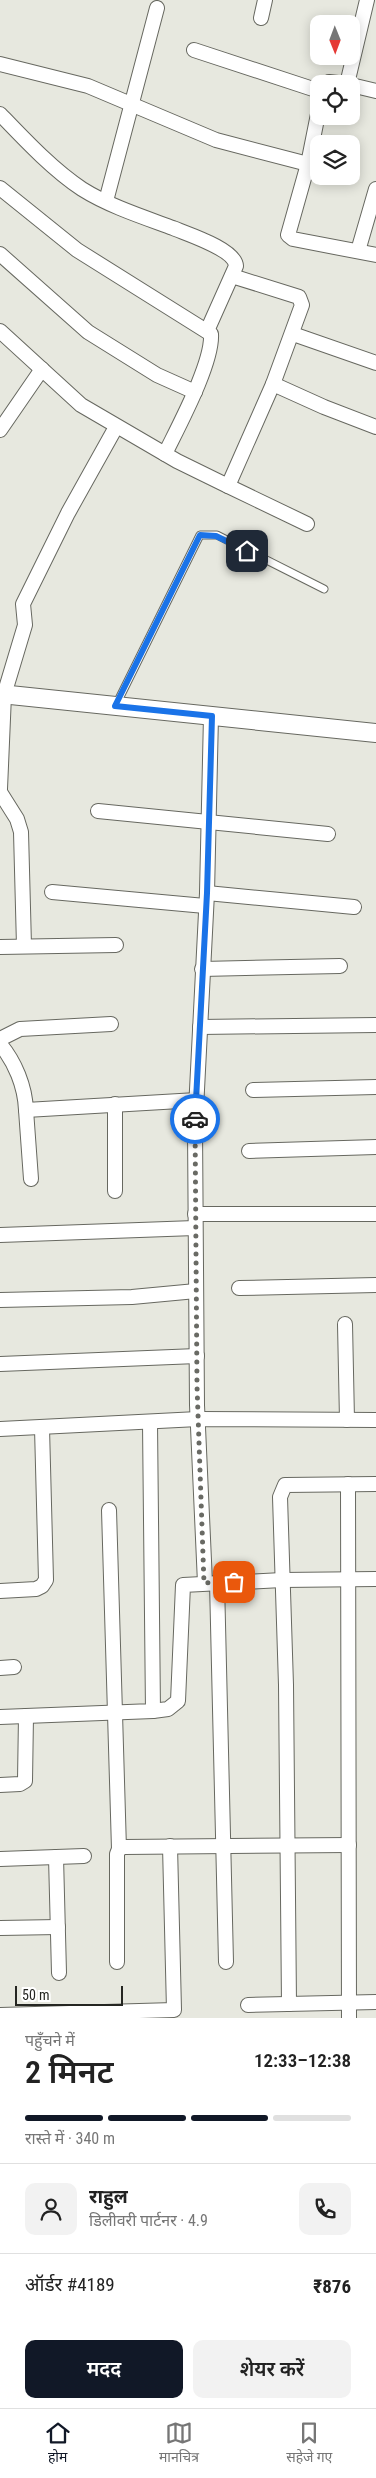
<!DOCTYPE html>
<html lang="hi">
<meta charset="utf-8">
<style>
:root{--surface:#fff;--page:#f2f2f2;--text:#222;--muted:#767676;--line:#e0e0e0;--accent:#111827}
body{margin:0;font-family:"Roboto Condensed","Noto Sans Devanagari",sans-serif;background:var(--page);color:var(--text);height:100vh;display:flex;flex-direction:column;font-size:19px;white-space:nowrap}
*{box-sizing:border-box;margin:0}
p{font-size:16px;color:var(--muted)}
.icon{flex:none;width:28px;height:28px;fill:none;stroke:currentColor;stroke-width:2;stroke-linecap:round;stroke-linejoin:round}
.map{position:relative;height:2018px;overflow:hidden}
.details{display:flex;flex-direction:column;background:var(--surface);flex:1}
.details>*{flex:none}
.needle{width:32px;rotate:179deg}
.fabs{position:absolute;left:310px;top:15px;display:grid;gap:10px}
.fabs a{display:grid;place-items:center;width:50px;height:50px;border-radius:10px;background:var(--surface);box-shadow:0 2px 12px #0003;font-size:25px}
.scale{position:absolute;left:15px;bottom:12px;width:108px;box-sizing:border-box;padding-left:5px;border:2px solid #252622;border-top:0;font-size:14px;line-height:18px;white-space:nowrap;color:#252622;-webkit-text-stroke:4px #fff;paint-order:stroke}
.pin{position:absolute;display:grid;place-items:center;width:42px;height:42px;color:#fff;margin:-21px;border-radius:10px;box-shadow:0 2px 8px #0006}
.courier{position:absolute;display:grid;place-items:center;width:50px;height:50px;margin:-25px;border:4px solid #1a73e8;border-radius:50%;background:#fff;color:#222;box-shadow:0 1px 6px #0007}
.summary em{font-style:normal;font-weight:600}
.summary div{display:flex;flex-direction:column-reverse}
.summary{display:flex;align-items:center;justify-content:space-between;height:85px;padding:0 25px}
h1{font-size:32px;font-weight:600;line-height:38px}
.bar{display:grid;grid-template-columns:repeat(4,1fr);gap:8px 5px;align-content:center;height:60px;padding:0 25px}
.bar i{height:6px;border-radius:4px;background:var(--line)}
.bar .selected{background:var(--accent)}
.bar p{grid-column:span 4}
.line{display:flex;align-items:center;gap:12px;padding:0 25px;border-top:1px solid var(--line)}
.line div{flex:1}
.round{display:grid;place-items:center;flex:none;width:52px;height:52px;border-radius:10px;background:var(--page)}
.action{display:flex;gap:10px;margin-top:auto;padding:10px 25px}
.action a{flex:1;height:58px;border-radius:10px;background:var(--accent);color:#fff;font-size:20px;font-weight:600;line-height:58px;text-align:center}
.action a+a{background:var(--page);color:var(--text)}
.tab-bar{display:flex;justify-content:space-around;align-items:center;height:70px;border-top:1px solid var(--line);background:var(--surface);font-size:14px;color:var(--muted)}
.tab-bar a{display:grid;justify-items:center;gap:2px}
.tab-bar .selected{color:var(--accent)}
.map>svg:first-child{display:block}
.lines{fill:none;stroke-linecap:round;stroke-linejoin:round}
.service-casing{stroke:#676860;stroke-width:9}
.minor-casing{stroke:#676860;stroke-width:16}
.tertiary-casing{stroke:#676860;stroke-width:20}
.service{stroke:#fff;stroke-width:7}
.minor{stroke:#fff;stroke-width:14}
.tertiary{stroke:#fff;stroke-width:18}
.done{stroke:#696a64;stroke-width:5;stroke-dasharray:0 9}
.route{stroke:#1a73e8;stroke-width:6}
</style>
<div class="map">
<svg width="376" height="2018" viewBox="0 0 376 2018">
<rect width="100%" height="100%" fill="#e7e8df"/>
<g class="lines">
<defs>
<path id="service" d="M 116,705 L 200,535 L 217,535 L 324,589"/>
<g id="minor">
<path d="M 261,18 L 265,0"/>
<path d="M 194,50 L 319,91"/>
<path d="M 0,64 L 88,86 L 216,140 L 308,164"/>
<path d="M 326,84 L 329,82 L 347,84"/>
<path d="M 347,84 L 367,0"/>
<path d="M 351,85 L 376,91"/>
<path d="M 319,109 L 308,164 L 288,235 L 293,239 L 376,255"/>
<path d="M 0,114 C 24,139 53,170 82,189 C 109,206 143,217 173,228 C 187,234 235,249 236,266 L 207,331"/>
<path d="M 0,188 L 77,250 L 211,334 C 213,363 178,427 165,454"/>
<path d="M 106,201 L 157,8"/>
<path d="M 358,251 L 376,189"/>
<path d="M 0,254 L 88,332 L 157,375 L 195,392"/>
<path d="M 0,331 L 81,405 L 177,461 L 228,486 L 273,384 L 302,305 L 299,297 L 232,276"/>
<path d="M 293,334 L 376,363"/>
<path d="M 273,384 L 324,407 L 376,427"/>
<path d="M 0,430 L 42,369"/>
<path d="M 228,486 L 307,524"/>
<path d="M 0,789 L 4,695 L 25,625 L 23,604 L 68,513 L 116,427"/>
<path d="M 0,792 L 17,819 L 21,832 L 24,946"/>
<path d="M 98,811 L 328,834"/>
<path d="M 52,892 L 205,906"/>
<path d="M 207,893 L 354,907"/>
<path d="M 0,947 L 116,945"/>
<path d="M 202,969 L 340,966"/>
<path d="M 200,1027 L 376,1025"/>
<path d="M 0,1039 L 20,1029 L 111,1024"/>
<path d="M 0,1044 C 15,1062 25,1086 26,1110 L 197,1100"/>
<path d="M 253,1090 L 376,1087"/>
<path d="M 115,1104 L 115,1191"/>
<path d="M 26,1110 L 31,1179"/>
<path d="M 249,1151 L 376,1147"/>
<path d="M 195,1214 L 376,1214"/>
<path d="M 0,1235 L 195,1228"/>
<path d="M 239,1288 L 376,1285"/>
<path d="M 0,1300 L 132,1297 L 196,1291"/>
<path d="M 345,1324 L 347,1420"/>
<path d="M 0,1364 L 197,1356"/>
<path d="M 0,1429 L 198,1419 L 376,1420"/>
<path d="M 348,1484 L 349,2018"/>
<path d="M 109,1510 L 119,1849"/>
<path d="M 217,1582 L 226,1962"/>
<path d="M 205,1583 L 197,1405 L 195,1129 L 207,893 L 211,716"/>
<path d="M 0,1591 L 36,1589 L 42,1586 L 46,1580 L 42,1428"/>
<path d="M 0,1668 L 14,1667"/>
<path d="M 153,1711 L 168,1709 L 178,1701 L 183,1585 L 282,1580 L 376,1579"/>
<path d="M 0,1717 L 153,1711 L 150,1423"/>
<path d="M 0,1785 L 20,1784 L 25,1781 L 26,1716"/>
<path d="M 56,1857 L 59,1973"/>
<path d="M 0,1859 L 84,1856"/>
<path d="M 0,1928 L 58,1927"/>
<path d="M 117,1962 L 117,1854 L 119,1849 L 124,1847 L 349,1845"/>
<path d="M 289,2004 L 286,1685 L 280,1497 L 285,1485 L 376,1484"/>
<path d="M 248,2005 L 376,2002"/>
<path d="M 0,2015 L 174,2010 L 170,1846"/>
</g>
<path id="tertiary" d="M 0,694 L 376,733"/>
</defs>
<use href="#service" class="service-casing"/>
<use href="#minor" class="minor-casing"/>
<use href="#tertiary" class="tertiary-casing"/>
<use href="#service" class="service"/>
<use href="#minor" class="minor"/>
<use href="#tertiary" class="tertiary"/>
</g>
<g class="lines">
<path class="done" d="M 195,1119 L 197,1386 L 204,1583 L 234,1582"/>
<path class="route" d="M 195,1119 L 207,893 L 212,716 L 115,706 L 200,535 L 216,536 L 247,551"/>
</g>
</svg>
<div class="fabs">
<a><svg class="needle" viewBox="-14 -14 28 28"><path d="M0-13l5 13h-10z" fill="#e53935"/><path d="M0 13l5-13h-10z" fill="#767676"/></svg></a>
<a><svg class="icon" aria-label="locate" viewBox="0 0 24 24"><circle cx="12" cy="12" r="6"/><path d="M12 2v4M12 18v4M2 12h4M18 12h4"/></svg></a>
<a><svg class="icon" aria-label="layers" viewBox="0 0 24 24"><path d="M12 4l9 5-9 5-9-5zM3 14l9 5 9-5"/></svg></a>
</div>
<div class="scale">50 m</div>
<div class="pin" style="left:234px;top:1582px;background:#ea580c"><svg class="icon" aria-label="bag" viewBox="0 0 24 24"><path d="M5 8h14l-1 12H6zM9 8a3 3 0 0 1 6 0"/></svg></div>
<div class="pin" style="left:247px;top:551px;background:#1f2937"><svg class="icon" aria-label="home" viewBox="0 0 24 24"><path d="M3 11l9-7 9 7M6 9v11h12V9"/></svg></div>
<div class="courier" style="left:195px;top:1119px"><svg class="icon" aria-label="car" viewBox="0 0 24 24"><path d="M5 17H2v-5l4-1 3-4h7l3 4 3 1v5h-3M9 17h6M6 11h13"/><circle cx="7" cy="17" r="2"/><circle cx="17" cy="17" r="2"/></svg></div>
</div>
<section class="details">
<div class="summary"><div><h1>2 मिनट</h1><p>पहुँचने में</p></div><em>12:33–12:38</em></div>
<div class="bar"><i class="selected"></i><i class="selected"></i><i class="selected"></i><i></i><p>रास्ते में · 340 m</p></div>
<div class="line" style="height:90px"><a class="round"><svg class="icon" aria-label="person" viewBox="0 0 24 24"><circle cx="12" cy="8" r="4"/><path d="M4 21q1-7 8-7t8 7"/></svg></a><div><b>राहुल</b><p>डिलीवरी पार्टनर · 4.9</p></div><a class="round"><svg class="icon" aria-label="phone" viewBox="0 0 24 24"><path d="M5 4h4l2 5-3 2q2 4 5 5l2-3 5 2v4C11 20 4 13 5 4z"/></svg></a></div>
<div class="line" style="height:65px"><div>ऑर्डर #4189</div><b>₹876</b></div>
<div class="action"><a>मदद</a><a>शेयर करें</a></div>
</section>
<nav class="tab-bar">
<a class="selected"><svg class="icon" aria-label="home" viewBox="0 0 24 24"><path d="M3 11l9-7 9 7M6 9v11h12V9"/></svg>होम</a>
<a><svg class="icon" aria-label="map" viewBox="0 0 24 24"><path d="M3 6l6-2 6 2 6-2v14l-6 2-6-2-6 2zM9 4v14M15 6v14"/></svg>मानचित्र</a>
<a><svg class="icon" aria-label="saved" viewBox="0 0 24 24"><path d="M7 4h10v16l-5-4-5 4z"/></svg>सहेजे गए</a>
</nav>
